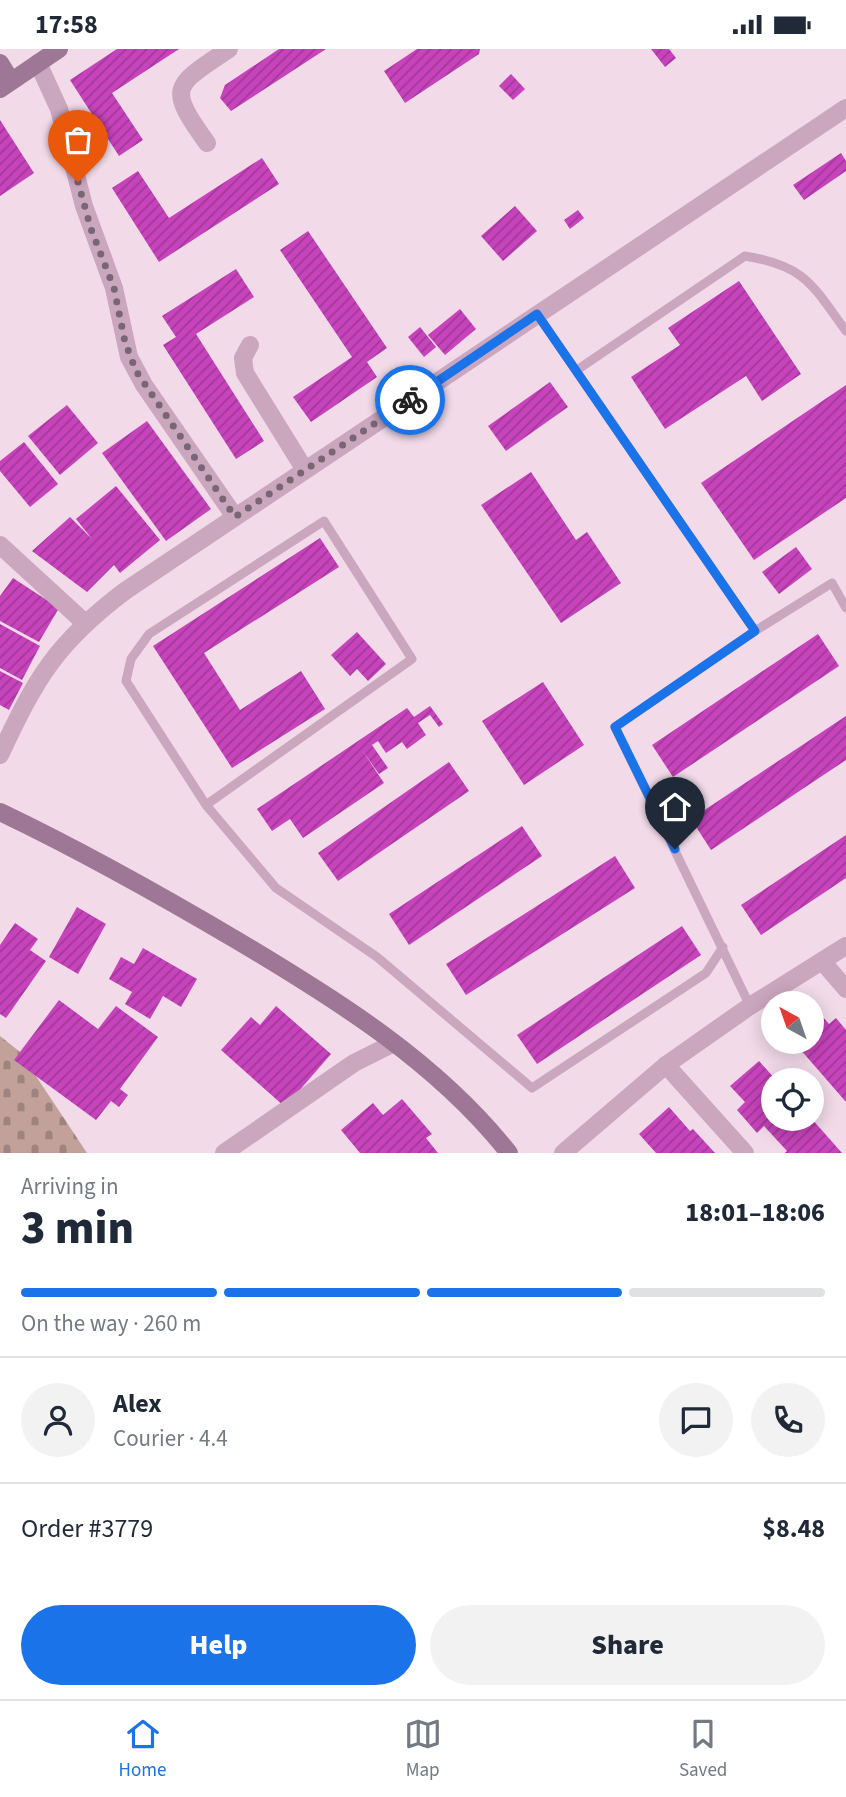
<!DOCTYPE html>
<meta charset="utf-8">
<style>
:root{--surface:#fff;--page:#f2f2f3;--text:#1f2937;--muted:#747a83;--line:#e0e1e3;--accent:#1a73e8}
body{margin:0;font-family:"Source Sans 3",sans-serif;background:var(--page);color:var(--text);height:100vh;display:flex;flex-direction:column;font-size:26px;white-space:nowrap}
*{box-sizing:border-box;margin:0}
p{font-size:23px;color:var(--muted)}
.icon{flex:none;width:38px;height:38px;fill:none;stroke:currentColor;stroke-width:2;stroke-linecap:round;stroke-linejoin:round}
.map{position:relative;height:1104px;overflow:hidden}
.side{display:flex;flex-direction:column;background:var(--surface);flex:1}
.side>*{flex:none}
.needle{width:46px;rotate:320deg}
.controls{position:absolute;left:761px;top:942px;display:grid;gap:14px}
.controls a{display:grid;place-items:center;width:63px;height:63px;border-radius:50%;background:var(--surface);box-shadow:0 4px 18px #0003;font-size:35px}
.pin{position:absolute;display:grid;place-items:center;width:60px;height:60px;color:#fff;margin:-72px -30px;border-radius:50% 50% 50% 0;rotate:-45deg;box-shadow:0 0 7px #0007}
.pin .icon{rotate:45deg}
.courier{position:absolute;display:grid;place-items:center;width:70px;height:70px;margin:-35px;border:5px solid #1a73e8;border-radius:50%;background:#fff;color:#222;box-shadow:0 2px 9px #0007}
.summary em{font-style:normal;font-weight:800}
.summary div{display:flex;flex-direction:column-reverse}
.summary{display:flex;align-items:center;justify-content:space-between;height:119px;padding:0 21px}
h1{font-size:46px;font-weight:800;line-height:52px}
.bar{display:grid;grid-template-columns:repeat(4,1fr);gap:10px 7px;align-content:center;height:84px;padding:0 21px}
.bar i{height:9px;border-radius:5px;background:var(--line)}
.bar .on{background:var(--accent)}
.bar p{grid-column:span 4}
.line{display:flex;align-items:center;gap:18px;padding:0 21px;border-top:2px solid var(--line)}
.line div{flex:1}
.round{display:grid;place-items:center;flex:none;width:74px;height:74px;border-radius:37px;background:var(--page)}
.cta{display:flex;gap:14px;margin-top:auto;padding:14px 21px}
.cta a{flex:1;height:80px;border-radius:42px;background:var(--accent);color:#fff;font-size:28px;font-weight:800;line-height:80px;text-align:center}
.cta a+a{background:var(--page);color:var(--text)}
.status{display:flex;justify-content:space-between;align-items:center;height:49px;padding:0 35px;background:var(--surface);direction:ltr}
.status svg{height:19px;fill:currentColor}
.menu{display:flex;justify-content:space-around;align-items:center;height:98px;border-top:2px solid var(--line);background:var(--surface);font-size:19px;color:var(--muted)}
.menu a{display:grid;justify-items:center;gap:4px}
.menu .on{color:var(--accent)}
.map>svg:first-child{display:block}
.cemetery{fill:url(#cemetery-stones)}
.building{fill:url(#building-hatch)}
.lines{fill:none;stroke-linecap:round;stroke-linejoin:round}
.lane{stroke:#caa6bf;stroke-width:9}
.street{stroke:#caa6bf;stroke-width:18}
.secondary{stroke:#9d7795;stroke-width:18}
.done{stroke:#786673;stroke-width:7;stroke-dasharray:0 12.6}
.route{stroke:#1a73e8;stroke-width:9}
</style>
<div class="status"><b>17:58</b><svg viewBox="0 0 49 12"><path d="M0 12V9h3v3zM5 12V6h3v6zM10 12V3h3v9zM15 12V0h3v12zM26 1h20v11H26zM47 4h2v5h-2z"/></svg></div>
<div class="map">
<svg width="846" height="1104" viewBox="0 0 846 1104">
<defs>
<pattern id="cemetery-stones" width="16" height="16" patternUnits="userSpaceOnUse" patternTransform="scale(1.75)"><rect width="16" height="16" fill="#c1a19a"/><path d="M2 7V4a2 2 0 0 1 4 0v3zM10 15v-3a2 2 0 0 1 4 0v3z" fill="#9e837e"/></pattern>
<pattern id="building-hatch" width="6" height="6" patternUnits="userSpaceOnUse" patternTransform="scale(1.75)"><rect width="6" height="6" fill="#c743bb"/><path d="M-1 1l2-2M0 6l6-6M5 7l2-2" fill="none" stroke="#a23899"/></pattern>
</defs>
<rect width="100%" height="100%" fill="#f2dae9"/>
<path class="cemetery" d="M 0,987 L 20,1003 L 87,1104 L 0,1104 Z"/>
<g class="building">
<path d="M 117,0 L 179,0 L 112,44 L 143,91 L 119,107 L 70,31 Z"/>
<path d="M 279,0 L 326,0 L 231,62 L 220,49 L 225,36 Z"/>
<path d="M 417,0 L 480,0 L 479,5 L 405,54 L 384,22 Z"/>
<path d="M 651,0 L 669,0 L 676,9 L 665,18 Z"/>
<path d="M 511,25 L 525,40 L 513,51 L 499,37 Z"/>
<path d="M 0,71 L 34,124 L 0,147 Z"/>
<path d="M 841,104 L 846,112 L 846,122 L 804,151 L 793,136 Z"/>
<path d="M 262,109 L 279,135 L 159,213 L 112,139 L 138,122 L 169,169 Z"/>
<path d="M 515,157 L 537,182 L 503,212 L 481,187 Z"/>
<path d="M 578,161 L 584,169 L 570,180 L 564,171 Z"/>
<path d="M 308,182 L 387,299 L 367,313 L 377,328 L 311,373 L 293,348 L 352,308 L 280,201 Z"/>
<path d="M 236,220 L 254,248 L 196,285 L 264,392 L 236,410 L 163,296 L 176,288 L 162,267 Z"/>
<path d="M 739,232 L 801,325 L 762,352 L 746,327 L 665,380 L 631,328 L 680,296 L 668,279 Z"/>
<path d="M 460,260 L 476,280 L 445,306 L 428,286 Z"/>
<path d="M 420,278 L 436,298 L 424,308 L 408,288 Z"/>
<path d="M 550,333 L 568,358 L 506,402 L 488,377 Z"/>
<path d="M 846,336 L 846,449 L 754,511 L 701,434 Z"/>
<path d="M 67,356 L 98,394 L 60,426 L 28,387 Z"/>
<path d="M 147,372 L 211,460 L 166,492 L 102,404 Z"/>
<path d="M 24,393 L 58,435 L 30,458 L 0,422 L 0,412 Z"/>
<path d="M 531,423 L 576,491 L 587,483 L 621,534 L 561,574 L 481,456 Z"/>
<path d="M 116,437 L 160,491 L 120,524 L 114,516 L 87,543 L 32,502 L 70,468 L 92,490 L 76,470 Z"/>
<path d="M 320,489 L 339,518 L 204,604 L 240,661 L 301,622 L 325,660 L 232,719 L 153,597 Z"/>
<path d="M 796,498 L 812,520 L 779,545 L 762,523 Z"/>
<path d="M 13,529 L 59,559 L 39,593 L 0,572 L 0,547 Z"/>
<path d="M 0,575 L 40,597 L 22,631 L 0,619 Z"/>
<path d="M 357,583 L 386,615 L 368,632 L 357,620 L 350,627 L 331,606 Z"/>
<path d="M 818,585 L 839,617 L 673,728 L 652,696 Z"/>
<path d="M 0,622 L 23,634 L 9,661 L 0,656 Z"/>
<path d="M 543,633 L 584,696 L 524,736 L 482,672 Z"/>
<path d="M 430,657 L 443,675 L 439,678 L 430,666 L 418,674 L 426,686 L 407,700 L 402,693 L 386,704 L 378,692 L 372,696 L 388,719 L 379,725 L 362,701 L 384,734 L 303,789 L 290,770 L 272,782 L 257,760 L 407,659 L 414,668 Z"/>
<path d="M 846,667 L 846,711 L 711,801 L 691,770 Z"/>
<path d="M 449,713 L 469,742 L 338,832 L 318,804 Z"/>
<path d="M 522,777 L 542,807 L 409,896 L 389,865 Z"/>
<path d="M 846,786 L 846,829 L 761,886 L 741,856 Z"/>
<path d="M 615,807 L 635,839 L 466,946 L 446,915 Z"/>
<path d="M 77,858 L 106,875 L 78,925 L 49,908 Z"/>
<path d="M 15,874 L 38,890 L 30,901 L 46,912 L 6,969 L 0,965 L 0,896 Z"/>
<path d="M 682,877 L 701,906 L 537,1015 L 517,986 Z"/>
<path d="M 143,899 L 197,930 L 181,958 L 163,947 L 150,970 L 125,955 L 132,943 L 109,930 L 121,908 L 134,915 Z"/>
<path d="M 59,951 L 98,980 L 116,957 L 158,988 L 120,1040 L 128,1046 L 119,1058 L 111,1052 L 96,1071 L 14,1011 Z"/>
<path d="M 276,957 L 331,1005 L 285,1058 L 221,1001 L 251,968 L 260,976 Z"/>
<path d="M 817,961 L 829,975 L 836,969 L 846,981 L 846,1053 L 793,992 L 812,992 L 812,966 Z"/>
<path d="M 759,1012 L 776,1031 L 774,1031 L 774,1069 L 811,1069 L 842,1104 L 785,1104 L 787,1102 L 764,1077 L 757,1084 L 737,1061 L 745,1053 L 730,1037 Z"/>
<path d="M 402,1050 L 432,1085 L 426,1089 L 438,1104 L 360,1104 L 341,1081 L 373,1054 L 383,1066 Z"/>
<path d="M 669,1058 L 690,1082 L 693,1080 L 715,1104 L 656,1104 L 639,1085 Z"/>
</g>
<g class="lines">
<g class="lane">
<path d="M 537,265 L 755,582 L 832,534 L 846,559"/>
<path d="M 577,321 L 745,207 C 806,217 812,236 846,282"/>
<path d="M 206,756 L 126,632 L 131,610 L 149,585 L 324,472 L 412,610 L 206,756 L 276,839 L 377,908 L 532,1039 L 706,924 L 723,898"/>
<path d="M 750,957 L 615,678 L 755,582"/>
</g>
<g class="street">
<path d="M 38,14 L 59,60 L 84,157 L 114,239 L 129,308 L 144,336 L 235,468"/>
<path d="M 207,94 C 166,37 174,37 229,0"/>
<path d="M 250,296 L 243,309 L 245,324 L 305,421"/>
<path d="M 0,496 L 85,574"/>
<path d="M 0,706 C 36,629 56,594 125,542 L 846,59"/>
<path d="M 822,912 L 846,940"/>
<path d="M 666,1016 L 745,1104"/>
<path d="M 224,1104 L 354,1014 L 394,994"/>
<path d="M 563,1104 L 666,1016 L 750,957 L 846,897"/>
</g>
<g class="secondary">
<path d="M 0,14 L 11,32"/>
<path d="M 0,40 L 59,0"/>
<path d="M 0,763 C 82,802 160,846 238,892 C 337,951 437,1013 509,1104"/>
</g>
</g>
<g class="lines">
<path class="done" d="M 78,133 L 91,180 L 114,239 L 125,293 L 136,322 L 235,468 L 410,351"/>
<path class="route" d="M 410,351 L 537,265 L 755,582 L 615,678 L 675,800"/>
</g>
</svg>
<div class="controls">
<a><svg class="needle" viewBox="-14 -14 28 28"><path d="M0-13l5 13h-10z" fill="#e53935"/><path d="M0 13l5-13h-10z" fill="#747a83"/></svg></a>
<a><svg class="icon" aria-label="locate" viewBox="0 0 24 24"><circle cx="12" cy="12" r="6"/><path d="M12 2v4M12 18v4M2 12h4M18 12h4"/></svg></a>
</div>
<div class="pin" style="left:78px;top:133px;background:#ea580c"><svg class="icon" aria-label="bag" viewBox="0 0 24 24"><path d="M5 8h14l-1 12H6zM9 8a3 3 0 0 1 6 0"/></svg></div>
<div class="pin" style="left:675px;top:800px;background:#1f2937"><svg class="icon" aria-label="home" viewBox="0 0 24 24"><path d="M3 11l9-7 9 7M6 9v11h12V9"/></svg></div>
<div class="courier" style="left:410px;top:351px"><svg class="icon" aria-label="bike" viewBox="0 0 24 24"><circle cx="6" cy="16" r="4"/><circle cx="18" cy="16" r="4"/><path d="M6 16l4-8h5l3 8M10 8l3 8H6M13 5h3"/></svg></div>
</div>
<section class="side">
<div class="summary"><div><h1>3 min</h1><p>Arriving in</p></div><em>18:01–18:06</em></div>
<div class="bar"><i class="on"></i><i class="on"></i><i class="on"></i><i></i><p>On the way · 260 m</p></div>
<div class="line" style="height:126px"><a class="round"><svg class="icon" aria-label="person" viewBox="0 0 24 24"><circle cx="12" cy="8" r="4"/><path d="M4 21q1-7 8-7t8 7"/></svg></a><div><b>Alex</b><p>Courier · 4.4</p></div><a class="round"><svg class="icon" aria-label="chat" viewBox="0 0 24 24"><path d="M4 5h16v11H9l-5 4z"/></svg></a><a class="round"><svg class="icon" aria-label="phone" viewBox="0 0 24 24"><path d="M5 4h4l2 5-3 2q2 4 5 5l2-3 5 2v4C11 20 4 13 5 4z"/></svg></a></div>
<div class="line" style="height:91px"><div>Order #3779</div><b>$8.48</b></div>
<div class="cta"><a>Help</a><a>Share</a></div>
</section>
<nav class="menu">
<a class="on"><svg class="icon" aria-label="home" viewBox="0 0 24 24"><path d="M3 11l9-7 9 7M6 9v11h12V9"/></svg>Home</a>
<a><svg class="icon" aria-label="map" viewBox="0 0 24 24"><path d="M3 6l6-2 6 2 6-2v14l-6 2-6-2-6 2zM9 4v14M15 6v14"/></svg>Map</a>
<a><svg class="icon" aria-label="saved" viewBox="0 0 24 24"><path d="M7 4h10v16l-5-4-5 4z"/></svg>Saved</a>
</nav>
